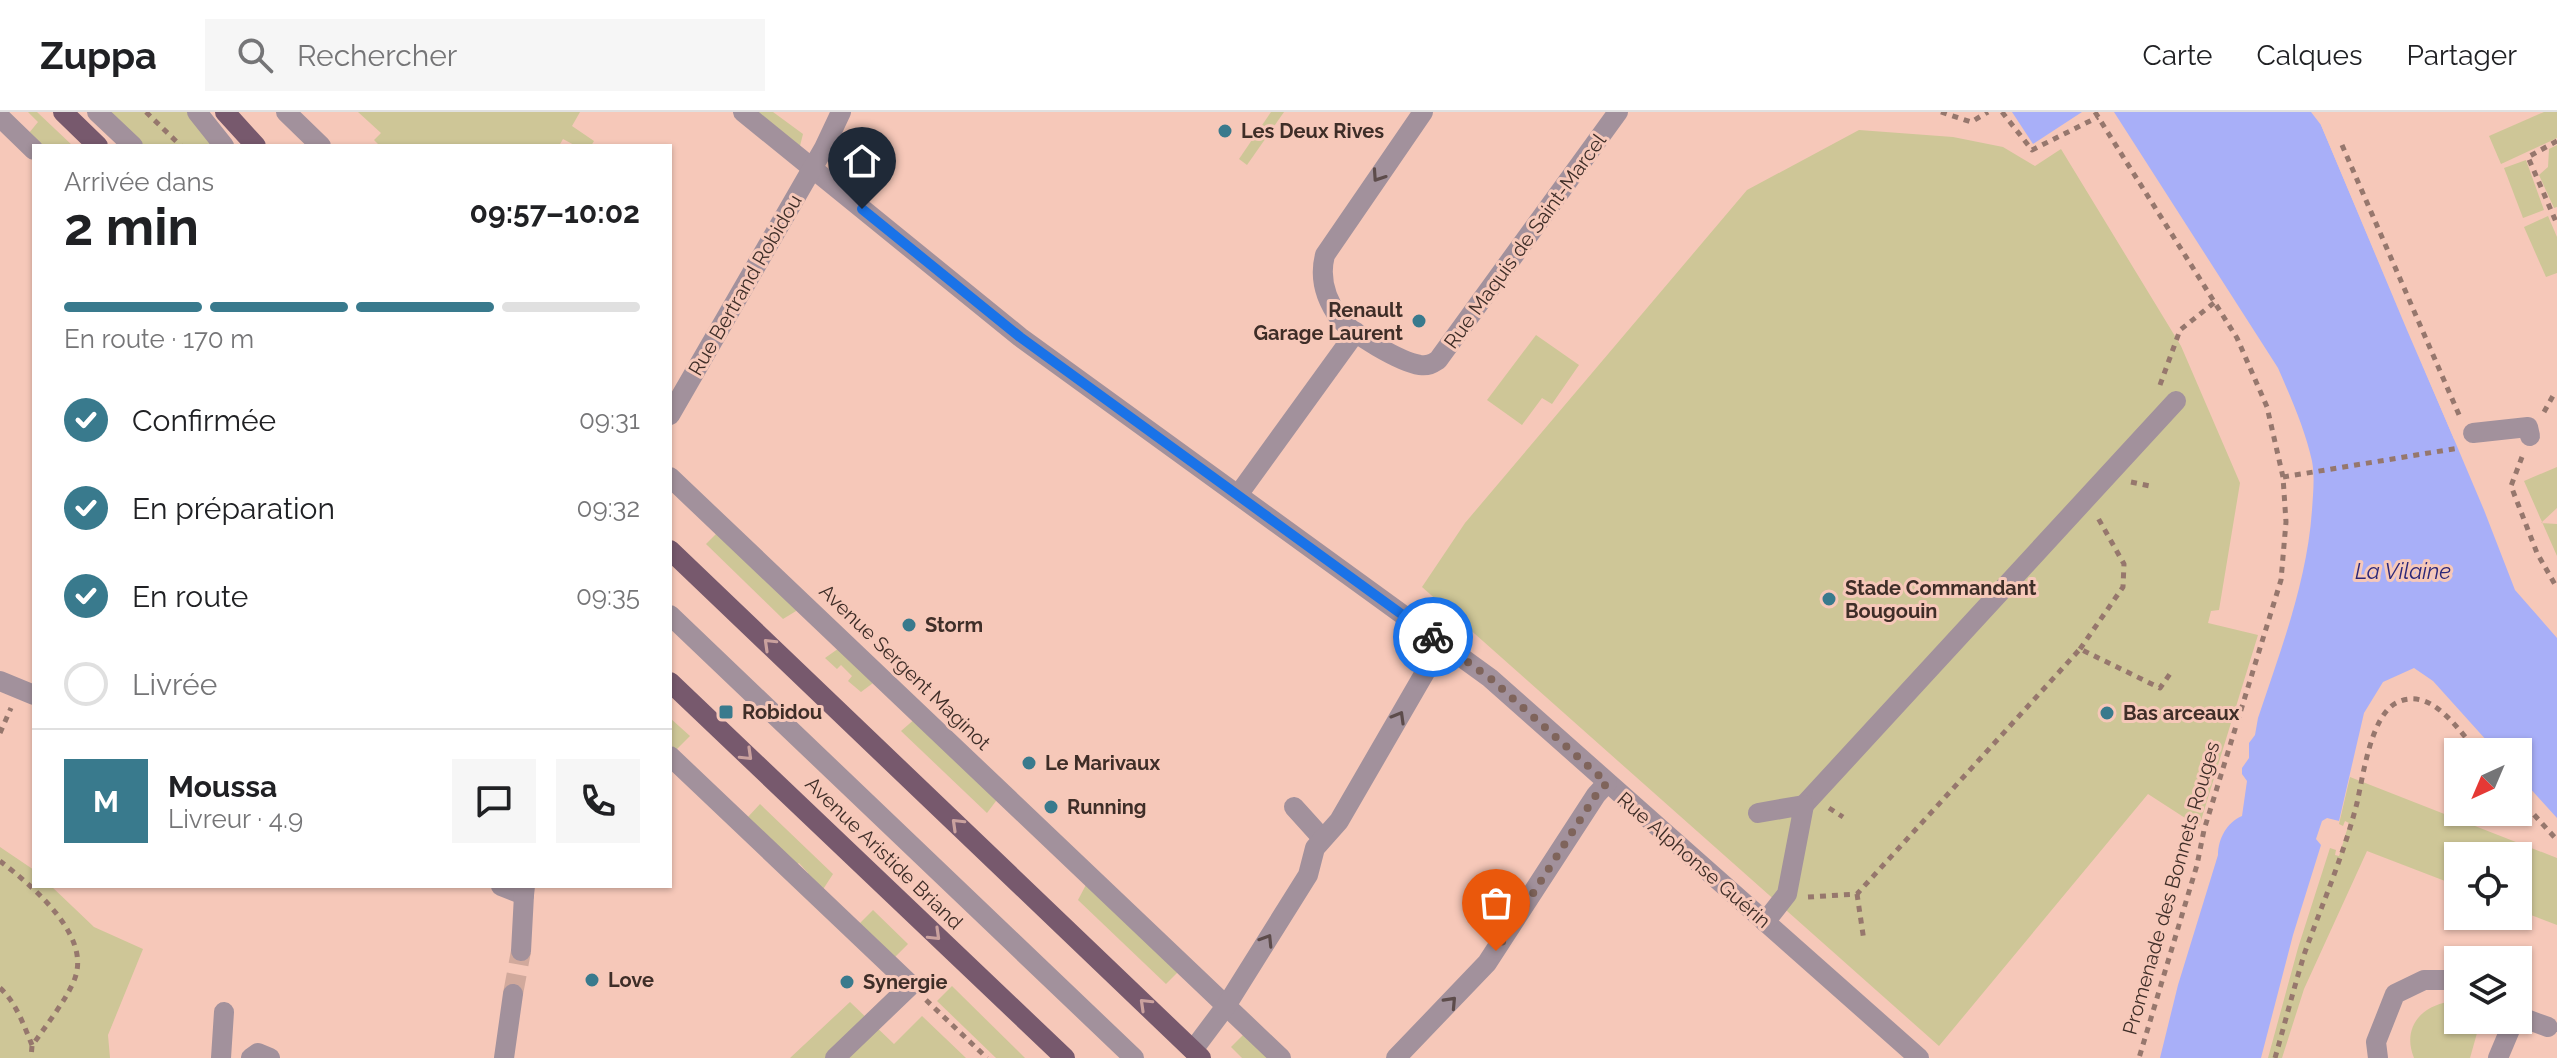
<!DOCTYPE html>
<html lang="fr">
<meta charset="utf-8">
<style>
:root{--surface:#fff;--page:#f6f6f6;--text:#202124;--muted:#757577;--line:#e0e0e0;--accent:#397a8d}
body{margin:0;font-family:Raleway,sans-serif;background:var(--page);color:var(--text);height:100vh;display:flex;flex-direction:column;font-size:30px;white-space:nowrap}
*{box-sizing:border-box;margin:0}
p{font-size:26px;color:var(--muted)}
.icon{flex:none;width:44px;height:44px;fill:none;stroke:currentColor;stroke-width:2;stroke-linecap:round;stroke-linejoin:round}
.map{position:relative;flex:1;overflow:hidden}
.drawer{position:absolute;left:32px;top:32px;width:640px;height:744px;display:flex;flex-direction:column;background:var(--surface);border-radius:0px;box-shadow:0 2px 6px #0004}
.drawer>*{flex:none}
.needle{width:52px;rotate:224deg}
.buttons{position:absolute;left:2444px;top:626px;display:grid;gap:16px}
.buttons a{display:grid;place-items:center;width:88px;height:88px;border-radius:0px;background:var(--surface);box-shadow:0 2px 6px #0004;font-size:40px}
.pin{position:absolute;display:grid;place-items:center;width:68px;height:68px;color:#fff;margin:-82px -34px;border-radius:50% 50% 50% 0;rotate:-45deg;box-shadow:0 0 8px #0007}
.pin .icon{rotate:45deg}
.courier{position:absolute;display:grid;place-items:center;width:80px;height:80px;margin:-40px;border:6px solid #1a73e8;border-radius:50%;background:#fff;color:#222;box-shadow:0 2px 10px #0007}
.head em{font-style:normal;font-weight:700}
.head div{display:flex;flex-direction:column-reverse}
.head{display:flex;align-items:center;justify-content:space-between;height:136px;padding:0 32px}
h1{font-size:52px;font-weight:700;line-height:60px}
.bar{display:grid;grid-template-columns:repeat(4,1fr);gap:12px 8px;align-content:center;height:96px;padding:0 32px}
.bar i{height:10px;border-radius:6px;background:var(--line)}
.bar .on{background:var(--accent)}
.bar p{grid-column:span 4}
.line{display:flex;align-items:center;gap:20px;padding:0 32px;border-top:2px solid var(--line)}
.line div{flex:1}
.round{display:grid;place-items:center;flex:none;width:84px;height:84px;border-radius:0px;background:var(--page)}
ol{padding:0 32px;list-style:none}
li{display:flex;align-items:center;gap:24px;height:88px}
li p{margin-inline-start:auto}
li .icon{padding:8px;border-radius:50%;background:var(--accent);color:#fff;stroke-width:4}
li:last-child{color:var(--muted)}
li i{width:44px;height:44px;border:4px solid var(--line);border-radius:50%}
header{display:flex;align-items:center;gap:48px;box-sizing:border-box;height:112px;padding:0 40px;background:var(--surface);border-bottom:2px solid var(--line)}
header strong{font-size:38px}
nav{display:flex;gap:44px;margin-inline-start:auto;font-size:28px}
.search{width:560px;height:72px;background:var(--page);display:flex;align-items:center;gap:20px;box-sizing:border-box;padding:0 28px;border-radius:0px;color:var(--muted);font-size:30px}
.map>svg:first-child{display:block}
.green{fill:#cec697}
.water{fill:#a8aff8}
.pier{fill:#f6c8b9}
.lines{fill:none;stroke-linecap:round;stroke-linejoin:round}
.minor-tunnel{stroke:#d1a99c;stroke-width:20;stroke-dasharray:20 10;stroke-linecap:butt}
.path{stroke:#96776d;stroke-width:5;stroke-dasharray:6 6;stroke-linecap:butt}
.minor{stroke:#a2919c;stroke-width:20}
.major{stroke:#77596d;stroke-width:20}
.oneway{stroke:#5d4c4b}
.oneway2{stroke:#caa19e}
.done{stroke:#7f645b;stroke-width:8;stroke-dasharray:0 14.4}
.route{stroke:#1a73e8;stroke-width:10}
.poi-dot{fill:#397a8d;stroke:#f6c8b9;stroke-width:3}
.labels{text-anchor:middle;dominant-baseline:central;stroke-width:6;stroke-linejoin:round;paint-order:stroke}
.poi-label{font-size:20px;font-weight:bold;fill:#3f2e28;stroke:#f6c8b9;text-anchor:start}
.street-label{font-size:20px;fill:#3f2e28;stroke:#f6c8b9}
.water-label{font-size:22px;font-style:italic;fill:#2c2778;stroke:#f6c8b9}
</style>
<header>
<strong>Zuppa</strong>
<div class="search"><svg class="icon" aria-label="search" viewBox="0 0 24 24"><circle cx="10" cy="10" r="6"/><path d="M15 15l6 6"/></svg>Rechercher</div>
<nav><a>Carte</a><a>Calques</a><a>Partager</a></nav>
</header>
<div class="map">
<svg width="2557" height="946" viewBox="0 0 2557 946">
<rect width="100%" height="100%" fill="#f6c8b9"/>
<g class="green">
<path d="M 28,0 L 37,0 L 73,34 L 43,34 L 29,21 L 38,10 Z"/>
<path d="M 109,0 L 188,0 L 215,34 L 144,34 Z"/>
<path d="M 358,0 L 580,0 L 572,14 L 594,29 L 591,34 L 576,34 L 563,27 L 559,34 L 380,34 L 374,28 L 381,21 Z"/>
<path d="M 755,0 L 773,0 L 803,22 L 800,34 Z"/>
<path d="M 1271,0 L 1284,0 L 1247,53 L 1239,47 Z"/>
<path d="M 2544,0 L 2557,0 L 2557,26 L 2501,52 L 2489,24 Z"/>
<path d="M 1859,18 L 1953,25 L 2003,35 L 2035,54 L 2061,37 L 2181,234 L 2240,371 L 2219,498 L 2211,499 L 2208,511 L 2258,523 L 2199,715 L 2148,682 L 1939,934 L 1422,475 L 1465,411 L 1747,78 Z"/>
<path d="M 2557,33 L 2557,95 L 2554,96 L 2539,63 L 2548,55 L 2549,37 Z"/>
<path d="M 2526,48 L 2544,98 L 2523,106 L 2504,56 Z"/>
<path d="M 2548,104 L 2557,125 L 2557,161 L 2546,165 L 2524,115 Z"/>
<path d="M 1536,223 L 1579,253 L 1552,292 L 1542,286 L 1522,313 L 1487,288 Z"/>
<path d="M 2557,355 L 2557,396 L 2541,411 L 2557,412 L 2557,444 L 2524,369 Z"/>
<path d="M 720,418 L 801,496 L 783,507 L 706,432 Z"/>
<path d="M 842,534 L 877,568 L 861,580 L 848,569 L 852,564 L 841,553 L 837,557 L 825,546 Z"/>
<path d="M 670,606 L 690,624 L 676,638 L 670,632 Z"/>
<path d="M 916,606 L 999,685 L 987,701 L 901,619 Z"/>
<path d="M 2350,665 L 2557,746 L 2557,813 L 2518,798 L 2518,744 L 2458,744 L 2458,774 L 2367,739 L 2304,877 L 2282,946 L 2268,946 L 2298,836 L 2330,736 L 2336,738 L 2335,743 L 2339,744 L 2349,711 L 2345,709 L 2343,714 L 2339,712 Z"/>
<path d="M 760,692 L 833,762 L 822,779 L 806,764 L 808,761 L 799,751 L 795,754 L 747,706 Z"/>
<path d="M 0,735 L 34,758 L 34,774 L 51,774 L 94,815 L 143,837 L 108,923 L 110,946 L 0,946 Z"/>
<path d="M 1088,769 L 1181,857 L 1166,872 L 1078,788 Z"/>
<path d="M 873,798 L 908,832 L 893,847 L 877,827 L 858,813 Z"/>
<path d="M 952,874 L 1025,946 L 996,946 L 937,889 Z"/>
<path d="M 850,890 L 894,932 L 922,904 L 966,946 L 790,946 Z"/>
<path d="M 2449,890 L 2458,893 L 2458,908 L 2476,908 L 2479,914 L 2470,946 L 2414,946 C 2402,917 2420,894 2449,890 Z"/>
<path d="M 1245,921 L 1272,946 L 1242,946 L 1231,935 Z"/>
</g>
<g class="water">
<path d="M 2012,0 L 2082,0 L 2033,32 Z"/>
<path d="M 2114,0 L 2311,0 L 2321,13 L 2484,398 L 2515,478 L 2557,526 L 2557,706 L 2518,663 L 2518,640 L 2497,640 L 2433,569 L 2414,556 L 2383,570 L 2364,601 L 2339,709 L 2327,706 L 2322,709 L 2316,727 L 2321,733 L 2293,823 L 2261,946 L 2160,946 L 2178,873 L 2218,743 C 2218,727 2227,710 2242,704 L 2247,669 L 2242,662 L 2242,656 L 2249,646 L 2249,631 L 2255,623 L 2258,606 C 2281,537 2307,470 2312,398 C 2313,382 2315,365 2312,349 C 2305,317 2291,286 2278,256 Z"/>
</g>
<path class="pier" d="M 2325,11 L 2411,216 L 2458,327 L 2454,327 L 2407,218 L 2321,13 Z"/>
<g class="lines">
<path class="minor-tunnel" d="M 513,882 L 521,839"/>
<g class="path">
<path d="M 146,0 L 181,34"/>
<path d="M 1941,0 L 1971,10 L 1988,0"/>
<path d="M 2002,0 L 2032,38 L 2098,5"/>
<path d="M 2095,0 L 2237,226 L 2267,295 L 2283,365 L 2286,410 L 2281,468 L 2204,718 L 2197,753 L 2139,946"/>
<path d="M 2557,29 L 2528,45 L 2557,112"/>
<path d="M 2342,33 L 2460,305"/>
<path d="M 2160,273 L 2180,218 L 2215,190"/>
<path d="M 2544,300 L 2554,282 L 2557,282"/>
<path d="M 2522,345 L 2511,374 L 2537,441 L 2557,476"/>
<path d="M 2283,365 L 2459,336"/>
<path d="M 2131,370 L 2150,374"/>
<path d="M 2080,537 L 2123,475 L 2124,452 L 2098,406"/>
<path d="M 0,621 L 11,596"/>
<path d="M 2518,685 L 2557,728"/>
<path d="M 1829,696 L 1843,705"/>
<path d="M 0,749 C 31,773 91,822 75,866 C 68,886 44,916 32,934 L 31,946"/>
<path d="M 1857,782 L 1864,829"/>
<path d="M 1808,785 L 1857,782 L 2080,537 L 2160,576 L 2172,559"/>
<path d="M 0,876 C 16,890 24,914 32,933"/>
<path d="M 926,888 L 987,946"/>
<path d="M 2275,946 C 2285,911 2294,875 2305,840 C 2323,790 2344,742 2357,691 C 2363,664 2371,604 2396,591 C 2431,573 2458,618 2478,640"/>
</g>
<g class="minor">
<path d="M 97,0 L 133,34"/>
<path d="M 197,0 L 224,34"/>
<path d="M 286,0 L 321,34"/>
<path d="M 743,0 L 1020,225 L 1490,566 L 1919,946"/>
<path d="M 1423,0 L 1325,143 C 1319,166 1326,188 1340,207 C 1353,222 1400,250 1420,253 C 1428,254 1432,252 1438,248 L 1618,0"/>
<path d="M 0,5 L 34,38"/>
<path d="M 670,303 L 824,36 L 841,0"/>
<path d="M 2473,321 L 2528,315 L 2530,324"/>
<path d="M 670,365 L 1281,946"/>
<path d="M 1238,383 L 1356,220"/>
<path d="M 670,503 L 1134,946"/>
<path d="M 0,569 L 34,583"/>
<path d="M 670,644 L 911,873 L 835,946"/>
<path d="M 1804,693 L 2176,289"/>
<path d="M 1294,695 L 1322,726"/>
<path d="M 1758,701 L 1804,693 L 1787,782 L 1765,810"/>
<path d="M 501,774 L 524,783 L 525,774"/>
<path d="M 521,839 L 524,783"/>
<path d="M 2518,904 L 2548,915"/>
<path d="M 1193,938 L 1226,894 L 1308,763 L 1315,736 L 1339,709 L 1442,531"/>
<path d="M 221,946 L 224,900"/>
<path d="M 251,946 L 258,941 L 270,946"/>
<path d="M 504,946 L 513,882"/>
<path d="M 1396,946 L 1487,851 L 1596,683 L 1607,671"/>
<path d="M 2378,946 L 2376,930 L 2395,882 L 2424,868 L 2458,868"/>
<path d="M 2498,946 L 2514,908"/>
</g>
<g class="major">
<path d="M 63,0 L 98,34"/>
<path d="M 225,0 L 256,34"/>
<path d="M 670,438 L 1201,946"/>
<path d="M 670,570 L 1065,946"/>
</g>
</g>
<defs><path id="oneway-chevron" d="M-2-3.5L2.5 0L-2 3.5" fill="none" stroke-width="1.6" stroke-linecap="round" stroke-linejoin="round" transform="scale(2)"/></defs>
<g class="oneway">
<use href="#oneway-chevron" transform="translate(1378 64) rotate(124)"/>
<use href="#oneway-chevron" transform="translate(1399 605) rotate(-60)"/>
<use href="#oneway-chevron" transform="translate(1267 828) rotate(-58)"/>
<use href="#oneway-chevron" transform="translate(1451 890) rotate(-47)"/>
</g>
<g class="oneway2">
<use href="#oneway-chevron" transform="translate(769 532) rotate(-136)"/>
<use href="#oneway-chevron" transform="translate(747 643) rotate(44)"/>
<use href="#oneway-chevron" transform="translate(957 712) rotate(-136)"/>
<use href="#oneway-chevron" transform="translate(935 823) rotate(44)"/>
<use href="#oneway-chevron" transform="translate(1145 892) rotate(-136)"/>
</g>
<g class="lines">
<path class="done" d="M 1433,525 L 1490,566 L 1607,671 L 1596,683 L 1496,839"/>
<path class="route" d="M 862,97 L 1020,225 L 1433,525"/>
</g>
<g class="poi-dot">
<circle cx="1225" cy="19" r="8"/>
<circle cx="1419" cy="209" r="8"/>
<circle cx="1829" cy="487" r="8"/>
<circle cx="909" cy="513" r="8"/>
<rect x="718" y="592" width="16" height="16" rx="4"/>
<circle cx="2107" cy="601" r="8"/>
<circle cx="1029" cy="651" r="8"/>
<circle cx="1051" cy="695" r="8"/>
<circle cx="592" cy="868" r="8"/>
<circle cx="847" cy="870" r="8"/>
</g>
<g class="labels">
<g class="poi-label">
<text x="1241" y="19">Les Deux Rives</text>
<text x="1403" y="198" text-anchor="end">Renault<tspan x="1403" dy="23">Garage Laurent</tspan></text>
<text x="1845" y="476">Stade Commandant<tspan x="1845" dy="23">Bougouin</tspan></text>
<text x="925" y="513">Storm</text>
<text x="742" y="600">Robidou</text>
<text x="2123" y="601">Bas arceaux</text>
<text x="1045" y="651">Le Marivaux</text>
<text x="1067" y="695">Running</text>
<text x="608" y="868">Love</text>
<text x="863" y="870">Synergie</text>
</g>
<g class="street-label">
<text transform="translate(1525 129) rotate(-54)">Rue Maquis de Saint-Marcel</text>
<text transform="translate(745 173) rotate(-60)">Rue Bertrand Robidou</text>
<text transform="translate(905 555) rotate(44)">Avenue Sergent Maginot</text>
<text transform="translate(884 741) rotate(44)">Avenue Aristide Briand</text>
<text transform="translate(1694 748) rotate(41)">Rue Alphonse Guérin</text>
<text transform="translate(2171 776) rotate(-74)">Promenade des Bonnets Rouges</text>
</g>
<g class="water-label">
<text x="2403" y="459">La Vilaine</text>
</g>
</g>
</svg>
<div class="buttons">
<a><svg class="needle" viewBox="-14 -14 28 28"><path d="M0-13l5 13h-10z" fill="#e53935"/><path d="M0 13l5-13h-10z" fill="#757577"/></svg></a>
<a><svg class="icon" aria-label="locate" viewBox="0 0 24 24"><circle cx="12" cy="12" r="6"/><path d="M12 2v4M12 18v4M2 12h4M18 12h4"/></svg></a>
<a><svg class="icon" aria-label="layers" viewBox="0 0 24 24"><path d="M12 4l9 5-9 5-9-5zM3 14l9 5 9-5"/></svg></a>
</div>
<div class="pin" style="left:1496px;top:839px;background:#ea580c"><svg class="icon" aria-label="bag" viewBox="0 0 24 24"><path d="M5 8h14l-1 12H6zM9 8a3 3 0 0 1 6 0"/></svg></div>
<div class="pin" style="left:862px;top:97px;background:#1f2937"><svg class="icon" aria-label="home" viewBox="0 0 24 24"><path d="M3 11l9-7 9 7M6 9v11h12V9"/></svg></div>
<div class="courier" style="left:1433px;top:525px"><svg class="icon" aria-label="bike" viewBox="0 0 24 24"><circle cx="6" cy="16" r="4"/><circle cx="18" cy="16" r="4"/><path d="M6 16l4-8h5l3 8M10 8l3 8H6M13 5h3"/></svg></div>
<section class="drawer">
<div class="head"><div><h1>2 min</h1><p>Arrivée dans</p></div><em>09:57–10:02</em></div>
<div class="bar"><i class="on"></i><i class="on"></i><i class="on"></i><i></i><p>En route · 170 m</p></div>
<ol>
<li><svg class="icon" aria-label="check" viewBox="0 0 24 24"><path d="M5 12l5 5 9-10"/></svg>Confirmée<p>09:31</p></li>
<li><svg class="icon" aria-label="check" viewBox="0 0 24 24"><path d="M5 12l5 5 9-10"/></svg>En préparation<p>09:32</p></li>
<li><svg class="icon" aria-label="check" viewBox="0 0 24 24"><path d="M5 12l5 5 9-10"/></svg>En route<p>09:35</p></li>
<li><i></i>Livrée</li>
</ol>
<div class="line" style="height:144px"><b class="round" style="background:var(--accent);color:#fff">M</b><div><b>Moussa</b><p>Livreur · 4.9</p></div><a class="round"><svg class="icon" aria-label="chat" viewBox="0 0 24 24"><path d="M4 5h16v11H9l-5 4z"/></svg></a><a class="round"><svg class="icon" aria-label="phone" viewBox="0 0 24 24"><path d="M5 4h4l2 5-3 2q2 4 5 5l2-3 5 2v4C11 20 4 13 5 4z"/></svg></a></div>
</section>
</div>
